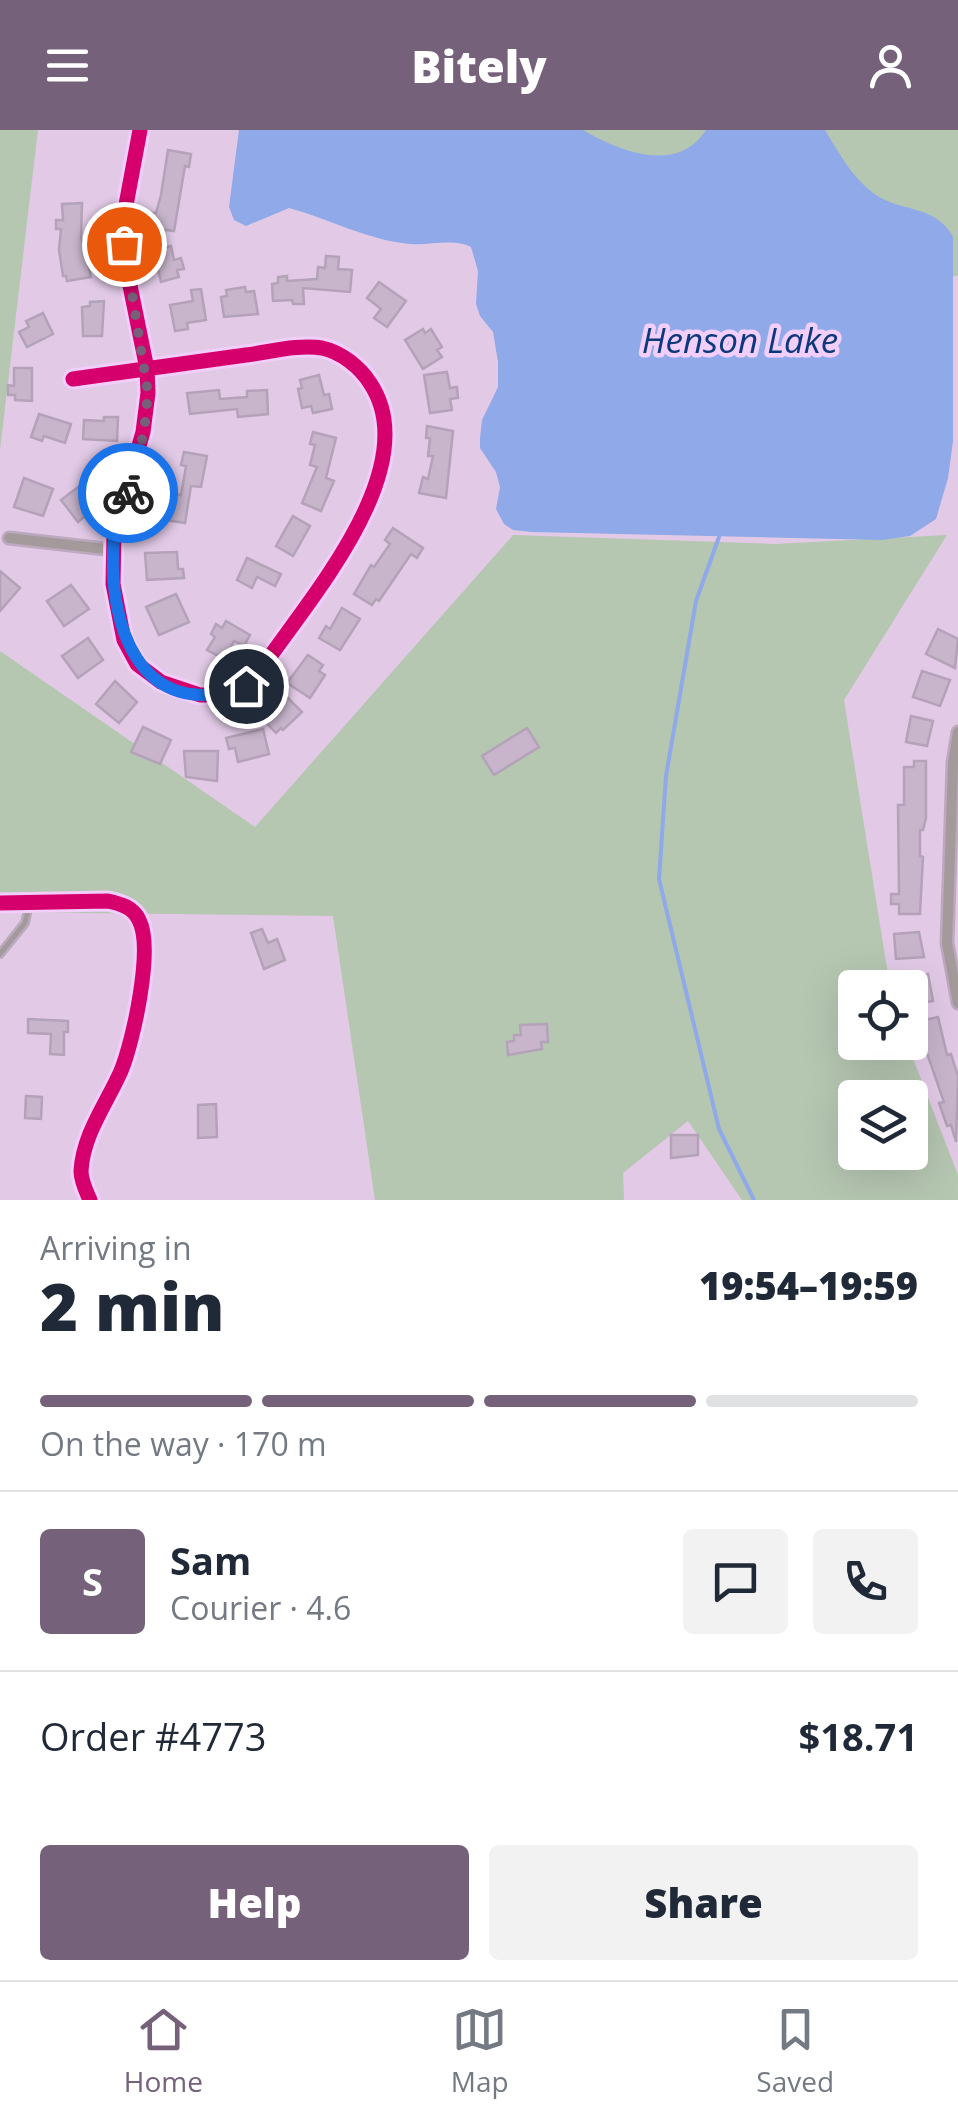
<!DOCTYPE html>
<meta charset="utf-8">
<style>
:root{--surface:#fff;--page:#f2f2f3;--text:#1f2937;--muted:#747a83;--line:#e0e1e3;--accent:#75617a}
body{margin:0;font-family:"Open Sans",sans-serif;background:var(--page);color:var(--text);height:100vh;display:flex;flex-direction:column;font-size:38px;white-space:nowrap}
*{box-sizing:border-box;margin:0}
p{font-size:32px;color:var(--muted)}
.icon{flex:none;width:55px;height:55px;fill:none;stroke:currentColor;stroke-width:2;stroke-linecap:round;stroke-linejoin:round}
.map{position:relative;height:1070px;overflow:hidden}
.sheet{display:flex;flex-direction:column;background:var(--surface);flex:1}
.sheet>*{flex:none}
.tools{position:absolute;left:838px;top:840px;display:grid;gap:20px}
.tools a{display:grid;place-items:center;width:90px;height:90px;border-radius:10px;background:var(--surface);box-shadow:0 10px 40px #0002;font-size:50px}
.pin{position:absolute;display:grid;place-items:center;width:85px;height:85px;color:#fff;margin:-42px;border:5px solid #fff;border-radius:50%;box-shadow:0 2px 10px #0007}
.courier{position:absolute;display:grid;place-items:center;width:100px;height:100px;margin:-50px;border:8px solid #1a73e8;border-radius:50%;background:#fff;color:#222;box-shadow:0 2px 12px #0007}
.headline em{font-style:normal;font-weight:800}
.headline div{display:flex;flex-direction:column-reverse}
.headline{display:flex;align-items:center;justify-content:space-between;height:170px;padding:0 40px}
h1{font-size:65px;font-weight:800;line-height:75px}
.bar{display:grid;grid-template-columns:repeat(4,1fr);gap:15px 10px;align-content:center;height:120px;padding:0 40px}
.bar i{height:12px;border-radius:8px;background:var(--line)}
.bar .selected{background:var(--accent)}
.bar p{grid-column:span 4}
.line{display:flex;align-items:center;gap:25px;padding:0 40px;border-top:2px solid var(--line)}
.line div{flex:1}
.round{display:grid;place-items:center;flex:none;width:105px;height:105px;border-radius:10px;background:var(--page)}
.button{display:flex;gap:20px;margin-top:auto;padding:20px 40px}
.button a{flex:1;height:115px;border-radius:10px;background:var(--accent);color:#fff;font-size:40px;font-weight:800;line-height:115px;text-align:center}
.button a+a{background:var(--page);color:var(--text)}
header{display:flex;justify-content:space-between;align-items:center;height:130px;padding:0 40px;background:var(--accent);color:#fff;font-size:45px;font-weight:800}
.tabs{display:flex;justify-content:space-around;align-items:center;height:140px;border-top:2px solid var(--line);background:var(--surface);font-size:28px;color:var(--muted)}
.tabs a{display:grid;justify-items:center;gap:5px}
.tabs .selected{color:var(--accent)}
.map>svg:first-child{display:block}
.green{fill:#b5c6b1;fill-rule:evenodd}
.water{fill:#8fa9e9}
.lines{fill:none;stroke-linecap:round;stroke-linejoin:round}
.stream{stroke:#8fa9e9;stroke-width:4}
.building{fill:#c8b5cc;stroke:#b4a2b8;stroke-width:2.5}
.service-casing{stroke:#bca9c0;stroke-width:10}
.minor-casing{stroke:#bca9c0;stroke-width:15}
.service{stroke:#a49a9b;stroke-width:5}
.minor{stroke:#a49a9b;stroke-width:10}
.cycleway-casing{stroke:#f2cefa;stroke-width:21}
.cycleway{stroke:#d6006c;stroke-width:15}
.done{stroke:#75617a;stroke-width:10;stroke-dasharray:0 18}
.route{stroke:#1a73e8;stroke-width:12}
.labels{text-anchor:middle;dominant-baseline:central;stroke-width:9;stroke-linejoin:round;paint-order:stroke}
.water-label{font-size:35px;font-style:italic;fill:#0c387d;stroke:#f2cefa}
</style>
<header><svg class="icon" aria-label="menu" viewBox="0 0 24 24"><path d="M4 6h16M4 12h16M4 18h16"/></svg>Bitely<svg class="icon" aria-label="person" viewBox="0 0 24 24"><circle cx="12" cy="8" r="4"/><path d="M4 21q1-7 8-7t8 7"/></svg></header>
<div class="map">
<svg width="958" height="1070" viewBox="0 0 958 1070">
<rect width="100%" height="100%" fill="#e2cae7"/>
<g class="green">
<path d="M 0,0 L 38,0 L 0,320 Z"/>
<path d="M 560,0 L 711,0 L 685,31 L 641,51 Z"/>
<path d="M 811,0 L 958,0 L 958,145 L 949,148 L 884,85 Z"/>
<path d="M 513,405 L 775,414 L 947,405 L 844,570 L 890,857 L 855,858 L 855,912 L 907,913 L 958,1045 L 958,1070 L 742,1070 L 688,991 L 623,1043 L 624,1070 L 375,1070 L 333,786 L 0,782 L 0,521 L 255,697 ZM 855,968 L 910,968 L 910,1022 L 855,1022 Z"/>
</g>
<path class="water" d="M 239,0 L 583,0 C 619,21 677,45 706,0 L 825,0 C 839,23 851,46 873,63 C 900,83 936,74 953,107 L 953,311 L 948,348 L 936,389 L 910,406 L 882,410 L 532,402 L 513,400 L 504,394 L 496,379 L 500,357 L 496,342 L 480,318 L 480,308 L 482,290 L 498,257 L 498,232 L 493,202 L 480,186 L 476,174 L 478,141 L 471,117 C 454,108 429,116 410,114 C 367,110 330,89 289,78 L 246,96 L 234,90 L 229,77 Z"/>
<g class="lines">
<path class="stream" d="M 719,407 L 696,471 L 666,646 L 659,749 L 719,999 L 754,1070"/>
</g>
<g class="building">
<path d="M 168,20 L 191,24 L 189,37 L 185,36 L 174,101 L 150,98 L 152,83 L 156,83 L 161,65 Z"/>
<path d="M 82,73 L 81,107 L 91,147 L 67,151 L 66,146 L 63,146 L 59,120 L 61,99 L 56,99 L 56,90 L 63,90 L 62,74 Z"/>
<path d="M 171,116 L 174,130 L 181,128 L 184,139 L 177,140 L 179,147 L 161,152 L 157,135 L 152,136 L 148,121 Z"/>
<path d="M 326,126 L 339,127 L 338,139 L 352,140 L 350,162 L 303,158 L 304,174 L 293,174 L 292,170 L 273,171 L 272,154 L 278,153 L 278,147 L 287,146 L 287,151 L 317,149 L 318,137 L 325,138 Z"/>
<path d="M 379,152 L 406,171 L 387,197 L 374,188 L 381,179 L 367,168 Z"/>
<path d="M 245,157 L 246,162 L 254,161 L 258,184 L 224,187 L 221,167 L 227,166 L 226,160 Z"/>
<path d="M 201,159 L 206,190 L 187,193 L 188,199 L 175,201 L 170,175 L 193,171 L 191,160 Z"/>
<path d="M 104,171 L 102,206 L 83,206 L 82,177 L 90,176 L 90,172 Z"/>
<path d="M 43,183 L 53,204 L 27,217 L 19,202 L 29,197 L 26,191 Z"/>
<path d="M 423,199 L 425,203 L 431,199 L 442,217 L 437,220 L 442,227 L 423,239 L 405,210 Z"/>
<path d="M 14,238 L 32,238 L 32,271 L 15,270 L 15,265 L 8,265 L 8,255 L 14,256 Z"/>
<path d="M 447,242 L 450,258 L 457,257 L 458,268 L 450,269 L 452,280 L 430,283 L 424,245 Z"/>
<path d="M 319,245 L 324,265 L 329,264 L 332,279 L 313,283 L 311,276 L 302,278 L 298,259 L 302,258 L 300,250 Z"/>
<path d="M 219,260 L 220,269 L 247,267 L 247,261 L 267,260 L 268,284 L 238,287 L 237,279 L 190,284 L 187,263 Z"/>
<path d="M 39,284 L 71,294 L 65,313 L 44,306 L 42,311 L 31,307 Z"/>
<path d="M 104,287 L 118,287 L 117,311 L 83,309 L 84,290 L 104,291 Z"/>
<path d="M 427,296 L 453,301 L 446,368 L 419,363 L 423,347 L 428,349 L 433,326 L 428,326 L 430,308 L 426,308 Z"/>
<path d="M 313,302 L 336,308 L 326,348 L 334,351 L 321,381 L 302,373 L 317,337 L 310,335 L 315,315 L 310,314 Z"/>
<path d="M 184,322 L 207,326 L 201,357 L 191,356 L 185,393 L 159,389 L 164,362 L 181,365 L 186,336 L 181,335 Z"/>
<path d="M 24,348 L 53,359 L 43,386 L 14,377 Z"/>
<path d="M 85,352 L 101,373 L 78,392 L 61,370 Z"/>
<path d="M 293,386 L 310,396 L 293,426 L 276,416 Z"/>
<path d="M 393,398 L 423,418 L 417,428 L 411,424 L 379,471 L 376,469 L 372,475 L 354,464 L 371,435 L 374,437 L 390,414 L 385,410 Z"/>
<path d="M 177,422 L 178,439 L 183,439 L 184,448 L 147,450 L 145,423 Z"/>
<path d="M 247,428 L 281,444 L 275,456 L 257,447 L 252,458 L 237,450 Z"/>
<path d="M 0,441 L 20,458 L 0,481 Z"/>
<path d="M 71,455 L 89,479 L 64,496 L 47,471 Z"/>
<path d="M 176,464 L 189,492 L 159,505 L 146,477 Z"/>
<path d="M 342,478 L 360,489 L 340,520 L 319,508 L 326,496 L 330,499 Z"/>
<path d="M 226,491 L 250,505 L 244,516 L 234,511 L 224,529 L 207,520 L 215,507 L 211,504 L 216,494 L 222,498 Z"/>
<path d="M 938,499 L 958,509 L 955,538 L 926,524 Z"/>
<path d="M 88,508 L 103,530 L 78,548 L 62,526 Z"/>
<path d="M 308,525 L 323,535 L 319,541 L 325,545 L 310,568 L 287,553 Z"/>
<path d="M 922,541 L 950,550 L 940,576 L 913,567 Z"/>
<path d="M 115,551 L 137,572 L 119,593 L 96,574 Z"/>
<path d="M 286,566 L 302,582 L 283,600 L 281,598 L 276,603 L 263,589 Z"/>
<path d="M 911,586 L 933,591 L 927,616 L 906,612 Z"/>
<path d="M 143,597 L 171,610 L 160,634 L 131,622 Z"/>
<path d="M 527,598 L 539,617 L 494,645 L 482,626 Z"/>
<path d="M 263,599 L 269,624 L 238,632 L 235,618 L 229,619 L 226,608 Z"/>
<path d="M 184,621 L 218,621 L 217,651 L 186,647 Z"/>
<path d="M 914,631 L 926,631 L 926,688 L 923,700 L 920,700 L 920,726 L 923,727 L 920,784 L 899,784 L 899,774 L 891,774 L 891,764 L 899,764 L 898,675 L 904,675 L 904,637 L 914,637 Z"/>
<path d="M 262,799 L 268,813 L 277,809 L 285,830 L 264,839 L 251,803 Z"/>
<path d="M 919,802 L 924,827 L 896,829 L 894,804 Z"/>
<path d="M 928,844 L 933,871 L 914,874 L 909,847 Z"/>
<path d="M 938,887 L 947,925 L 951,924 L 958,946 L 956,1012 L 951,995 L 947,996 L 939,973 L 944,972 L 916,892 Z"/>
<path d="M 28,889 L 68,891 L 68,902 L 64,902 L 64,925 L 50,924 L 51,904 L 28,903 Z"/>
<path d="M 547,894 L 548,912 L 541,912 L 542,919 L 508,925 L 507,912 L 514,911 L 514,905 L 521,905 L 520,895 Z"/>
<path d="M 26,966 L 42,967 L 41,989 L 25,988 Z"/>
<path d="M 216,974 L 217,1007 L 198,1008 L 198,975 Z"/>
<path d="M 671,1005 L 698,1005 L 698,1025 L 671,1028 Z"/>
</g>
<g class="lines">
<defs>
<path id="service" d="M 0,824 L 25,793 L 29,775"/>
<g id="minor">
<path d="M 73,249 C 131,241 188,233 246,225 C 270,222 299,214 322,218 C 341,222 360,237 370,253 C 426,336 311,467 264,535 L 246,556 L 222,565 L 200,565 L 161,552 L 137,534 L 124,510 L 113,454 L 114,403 L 143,302 L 148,263 L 147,239 L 126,136 L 123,91 L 140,0"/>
<path d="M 9,408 L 114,420"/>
<path d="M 958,602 L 953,633 L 947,813 L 958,873"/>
<path d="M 0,773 L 108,771 C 121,774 133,777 139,790 C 154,818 133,912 121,941 C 107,973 83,1004 81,1041 C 81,1051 86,1061 90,1070"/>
</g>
</defs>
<use href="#service" class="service-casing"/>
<use href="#minor" class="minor-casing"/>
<use href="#service" class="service"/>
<use href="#minor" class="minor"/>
<defs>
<g id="cycleway">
<path d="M 73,249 C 131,241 188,233 246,225 C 270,222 299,214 322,218 C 341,222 360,237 370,253 C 426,336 311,467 264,535 L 246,556 L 222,565 L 200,565 L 161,552 L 137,534 L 124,510 L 113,454 L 114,403 L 143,302 L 148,263 L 147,239 L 126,136 L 123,91 L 140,0"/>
<path d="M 0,773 L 108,771 C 121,774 133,777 139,790 C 154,818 133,912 121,941 C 107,973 83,1004 81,1041 C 81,1051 86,1061 90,1070"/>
</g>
</defs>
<use href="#cycleway" class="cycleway-casing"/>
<use href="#cycleway" class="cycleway"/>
</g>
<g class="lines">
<path class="done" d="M 124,114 L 148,263 L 144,302 L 128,363"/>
<path class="route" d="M 128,363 C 123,377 116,393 114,408 C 106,493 140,596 246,556"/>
</g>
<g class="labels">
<g class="water-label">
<text x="740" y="209">Henson Lake</text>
</g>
</g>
</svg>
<div class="tools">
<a><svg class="icon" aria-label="locate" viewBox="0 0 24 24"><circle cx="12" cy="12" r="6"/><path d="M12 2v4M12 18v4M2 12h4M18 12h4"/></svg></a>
<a><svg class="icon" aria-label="layers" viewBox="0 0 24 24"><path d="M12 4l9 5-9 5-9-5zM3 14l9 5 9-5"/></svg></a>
</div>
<div class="pin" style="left:124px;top:114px;background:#ea580c"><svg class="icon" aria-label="bag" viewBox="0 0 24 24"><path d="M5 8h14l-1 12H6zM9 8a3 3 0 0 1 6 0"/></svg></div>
<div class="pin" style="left:246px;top:556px;background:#1f2937"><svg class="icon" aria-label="home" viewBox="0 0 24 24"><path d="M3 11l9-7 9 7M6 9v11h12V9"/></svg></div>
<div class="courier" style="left:128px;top:363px"><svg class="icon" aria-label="bike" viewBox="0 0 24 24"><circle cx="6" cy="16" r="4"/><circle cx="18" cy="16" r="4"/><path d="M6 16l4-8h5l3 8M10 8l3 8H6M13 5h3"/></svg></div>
</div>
<section class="sheet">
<div class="headline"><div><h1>2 min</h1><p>Arriving in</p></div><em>19:54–19:59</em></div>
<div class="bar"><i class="selected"></i><i class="selected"></i><i class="selected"></i><i></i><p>On the way · 170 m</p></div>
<div class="line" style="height:180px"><b class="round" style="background:var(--accent);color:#fff">S</b><div><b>Sam</b><p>Courier · 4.6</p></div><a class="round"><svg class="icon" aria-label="chat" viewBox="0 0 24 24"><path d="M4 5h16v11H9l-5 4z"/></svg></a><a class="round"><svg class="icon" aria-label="phone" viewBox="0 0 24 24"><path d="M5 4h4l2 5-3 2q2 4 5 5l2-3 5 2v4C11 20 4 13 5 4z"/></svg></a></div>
<div class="line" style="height:130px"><div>Order #4773</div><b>$18.71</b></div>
<div class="button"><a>Help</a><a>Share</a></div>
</section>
<nav class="tabs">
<a class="selected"><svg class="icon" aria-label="home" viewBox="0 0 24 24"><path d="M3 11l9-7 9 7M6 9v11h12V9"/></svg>Home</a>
<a><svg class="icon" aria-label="map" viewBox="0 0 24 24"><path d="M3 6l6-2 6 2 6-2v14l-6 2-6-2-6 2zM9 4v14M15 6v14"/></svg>Map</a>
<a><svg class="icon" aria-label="saved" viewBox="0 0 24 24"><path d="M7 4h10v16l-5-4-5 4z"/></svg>Saved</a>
</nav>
